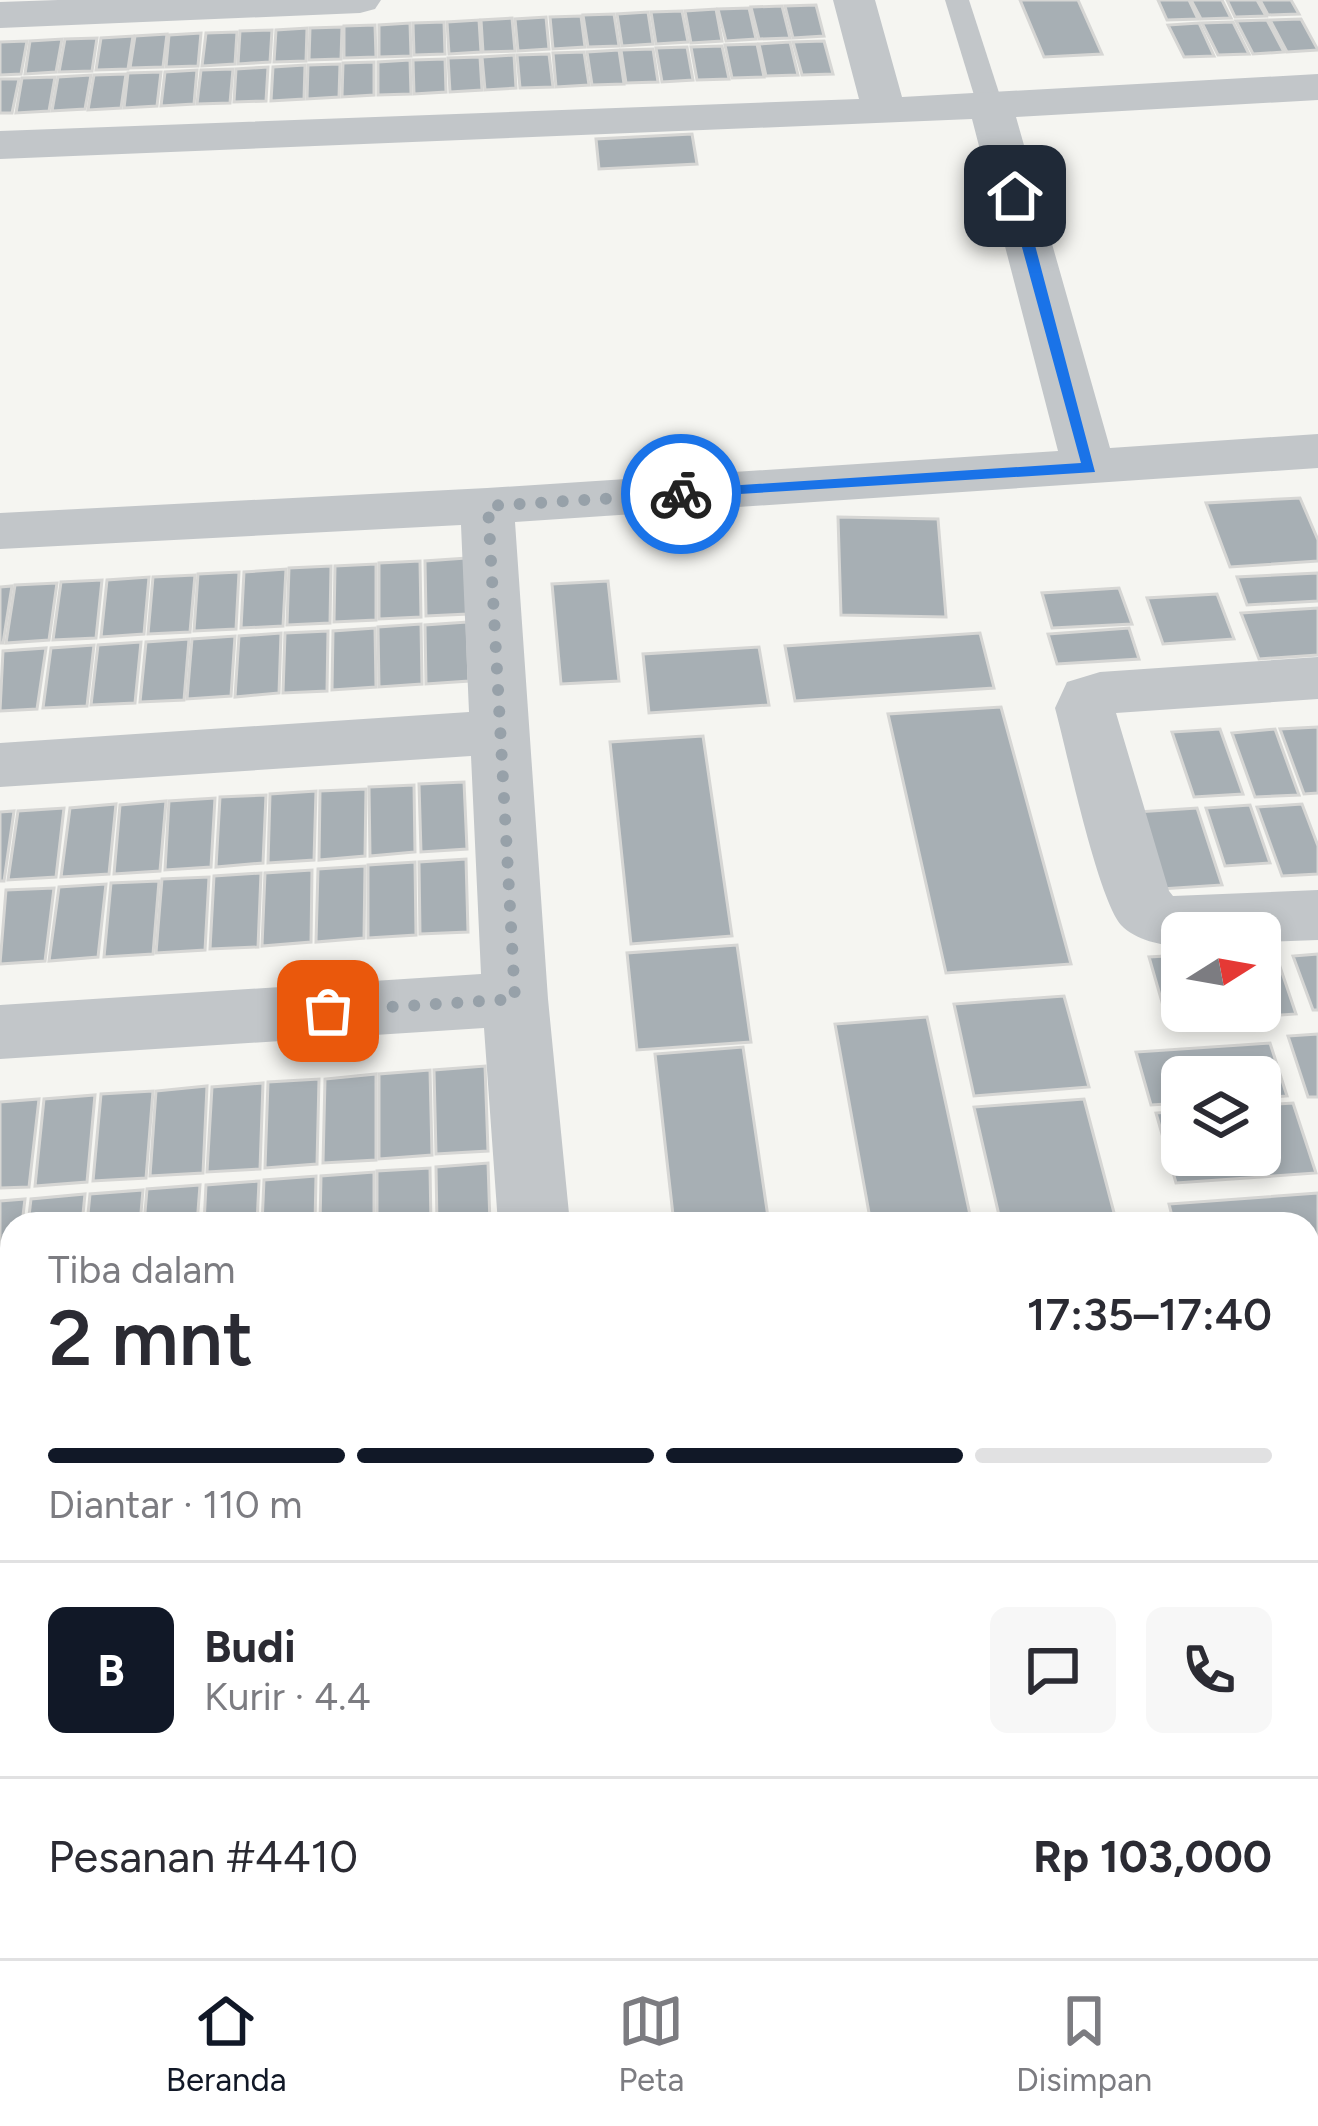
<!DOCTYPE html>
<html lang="id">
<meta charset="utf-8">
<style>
:root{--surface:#fff;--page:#f7f7f7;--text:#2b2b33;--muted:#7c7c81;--line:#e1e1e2;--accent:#111827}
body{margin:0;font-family:Figtree,sans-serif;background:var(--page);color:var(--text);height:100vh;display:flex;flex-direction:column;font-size:45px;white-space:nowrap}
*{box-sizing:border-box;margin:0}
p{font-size:39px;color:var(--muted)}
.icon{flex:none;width:66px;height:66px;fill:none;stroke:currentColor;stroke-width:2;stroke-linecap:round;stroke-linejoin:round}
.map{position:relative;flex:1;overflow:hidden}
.panel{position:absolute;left:0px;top:1212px;width:1320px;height:747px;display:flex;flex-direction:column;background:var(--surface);border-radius:36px 36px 0 0;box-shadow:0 6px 18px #0003}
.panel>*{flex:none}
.needle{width:78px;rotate:79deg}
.controls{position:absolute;left:1161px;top:912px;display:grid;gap:24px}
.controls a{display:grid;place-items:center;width:120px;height:120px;border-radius:18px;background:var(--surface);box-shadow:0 6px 18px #0003;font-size:60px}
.pin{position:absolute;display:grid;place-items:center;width:102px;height:102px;color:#fff;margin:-51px;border-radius:24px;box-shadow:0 6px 18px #0006}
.courier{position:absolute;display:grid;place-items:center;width:120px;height:120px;margin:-60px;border:9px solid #1a73e8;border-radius:50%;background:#fff;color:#222;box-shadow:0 3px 15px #0007}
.summary em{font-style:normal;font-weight:600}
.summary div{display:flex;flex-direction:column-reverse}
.summary{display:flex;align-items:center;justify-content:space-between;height:204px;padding:0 48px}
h1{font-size:78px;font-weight:600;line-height:90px}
.bar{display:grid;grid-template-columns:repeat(4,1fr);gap:18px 12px;align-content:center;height:144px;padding:0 48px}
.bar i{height:15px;border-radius:9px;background:var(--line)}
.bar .on{background:var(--accent)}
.bar p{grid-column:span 4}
.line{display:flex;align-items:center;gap:30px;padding:0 48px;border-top:3px solid var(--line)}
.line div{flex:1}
.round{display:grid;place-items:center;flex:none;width:126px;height:126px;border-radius:18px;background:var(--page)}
.tabs{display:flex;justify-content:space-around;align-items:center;height:168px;border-top:3px solid var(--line);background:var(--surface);font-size:33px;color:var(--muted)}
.tabs a{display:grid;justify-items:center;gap:6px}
.tabs .on{color:var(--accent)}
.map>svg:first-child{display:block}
.building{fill:#a7afb4;stroke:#d6d6d4;stroke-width:3}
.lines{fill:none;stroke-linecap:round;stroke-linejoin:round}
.service{fill:#c2c6c9;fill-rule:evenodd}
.minor{fill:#c2c6c9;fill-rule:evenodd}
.route{fill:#1a73e8}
.done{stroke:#97a1a9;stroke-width:12;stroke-dasharray:0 21.6}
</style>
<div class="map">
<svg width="1318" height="1958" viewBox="0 0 1318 1958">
<rect width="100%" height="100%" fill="#f5f5f1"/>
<g class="building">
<path d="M 1020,0 L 1078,0 L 1102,54 L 1044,57 Z"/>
<path d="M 1158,0 L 1189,0 L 1198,19 L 1167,20 Z"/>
<path d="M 1191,0 L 1222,0 L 1231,18 L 1201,19 Z"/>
<path d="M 1227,0 L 1257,0 L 1266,16 L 1235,17 Z"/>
<path d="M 1260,0 L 1291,0 L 1299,14 L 1268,15 Z"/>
<path d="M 816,5 L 824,36 L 793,38 L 785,6 Z"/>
<path d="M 782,6 L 790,38 L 759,39 L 751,7 Z"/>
<path d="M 749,8 L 756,39 L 726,41 L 718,9 Z"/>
<path d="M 716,9 L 722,41 L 691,43 L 685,11 Z"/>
<path d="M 682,11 L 688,42 L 656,44 L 651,12 Z"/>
<path d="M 648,12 L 653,44 L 622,46 L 617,14 Z"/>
<path d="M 614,14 L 619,46 L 588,47 L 583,15 Z"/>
<path d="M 581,16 L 585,47 L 553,49 L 550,17 Z"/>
<path d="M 546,17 L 549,49 L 518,51 L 515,19 Z"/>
<path d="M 512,18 L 515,51 L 483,52 L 481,20 Z"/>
<path d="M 1301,19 L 1318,50 L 1287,52 L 1270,20 Z"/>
<path d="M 479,20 L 481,52 L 449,54 L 447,22 Z"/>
<path d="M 1267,20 L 1284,52 L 1253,54 L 1236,21 Z"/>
<path d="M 444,22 L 445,54 L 414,55 L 413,23 Z"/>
<path d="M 1233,22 L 1249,54 L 1218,55 L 1202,23 Z"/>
<path d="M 410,23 L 411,56 L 379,57 L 379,25 Z"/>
<path d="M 1199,23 L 1214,56 L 1184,57 L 1168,25 Z"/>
<path d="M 375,25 L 376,57 L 344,58 L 344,26 Z"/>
<path d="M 342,27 L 341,59 L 309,60 L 310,28 Z"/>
<path d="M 307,28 L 306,61 L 274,62 L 276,30 Z"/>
<path d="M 272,30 L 270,62 L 238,64 L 240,31 Z"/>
<path d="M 237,32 L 235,64 L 202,66 L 206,33 Z"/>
<path d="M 201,33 L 198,66 L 166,67 L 169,35 Z"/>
<path d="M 167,34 L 163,67 L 130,68 L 135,36 Z"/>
<path d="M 133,36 L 128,69 L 96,70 L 101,38 Z"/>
<path d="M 97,38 L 92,71 L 59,72 L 65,39 Z"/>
<path d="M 62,39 L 56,72 L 25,74 L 30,41 Z"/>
<path d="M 27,41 L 21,74 L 0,75 L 0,42 Z"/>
<path d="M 824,41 L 833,74 L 802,75 L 793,42 Z"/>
<path d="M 790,42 L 798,75 L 766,76 L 759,44 Z"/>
<path d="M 757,44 L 764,77 L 732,78 L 725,45 Z"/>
<path d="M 722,46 L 729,79 L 697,80 L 691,47 Z"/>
<path d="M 687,47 L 693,80 L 662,82 L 656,48 Z"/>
<path d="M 653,49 L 658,82 L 626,83 L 621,50 Z"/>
<path d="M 619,50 L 624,84 L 592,85 L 587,52 Z"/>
<path d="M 584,52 L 589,85 L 556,87 L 553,53 Z"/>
<path d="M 549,54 L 553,87 L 520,88 L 517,55 Z"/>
<path d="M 514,55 L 516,88 L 485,90 L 482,57 Z"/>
<path d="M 480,57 L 482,90 L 450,92 L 448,58 Z"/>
<path d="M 445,59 L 446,92 L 414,94 L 413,60 Z"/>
<path d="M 410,60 L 411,94 L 378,95 L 378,62 Z"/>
<path d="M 374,62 L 374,95 L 342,97 L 343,63 Z"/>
<path d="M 340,64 L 339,97 L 307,99 L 308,65 Z"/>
<path d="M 305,65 L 304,99 L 271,101 L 273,67 Z"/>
<path d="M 268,67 L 266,101 L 234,102 L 236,69 Z"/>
<path d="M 233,69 L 230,103 L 197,104 L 201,70 Z"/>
<path d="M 197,70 L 194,104 L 161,106 L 165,72 Z"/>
<path d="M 161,72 L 157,106 L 124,108 L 128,73 Z"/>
<path d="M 126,74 L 121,108 L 88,110 L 94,75 Z"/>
<path d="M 91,75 L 85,109 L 52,111 L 58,77 Z"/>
<path d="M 55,77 L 49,111 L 16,113 L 22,78 Z"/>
<path d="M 0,79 L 19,79 L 12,113 L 0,113 Z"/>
<path d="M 692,134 L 697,164 L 599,169 L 596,139 Z"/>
<path d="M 1300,498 L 1318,540 L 1318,561 L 1230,567 L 1206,503 Z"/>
<path d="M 838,517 L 938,519 L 946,617 L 841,615 Z"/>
<path d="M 466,558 L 468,614 L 426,616 L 425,561 Z"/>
<path d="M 420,561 L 421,617 L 379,619 L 379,563 Z"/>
<path d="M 376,564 L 376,620 L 334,622 L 335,566 Z"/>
<path d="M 331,566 L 330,623 L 287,625 L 289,568 Z"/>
<path d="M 286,569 L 283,626 L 241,628 L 244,572 Z"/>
<path d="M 239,572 L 236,629 L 194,631 L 198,574 Z"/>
<path d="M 1318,573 L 1318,601 L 1247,605 L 1237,577 Z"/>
<path d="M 195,575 L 190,632 L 148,634 L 153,577 Z"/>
<path d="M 149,577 L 144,634 L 101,637 L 107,580 Z"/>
<path d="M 102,580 L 96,638 L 53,640 L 61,582 Z"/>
<path d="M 608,581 L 619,681 L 561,684 L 552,584 Z"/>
<path d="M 57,583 L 49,640 L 6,643 L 15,585 Z"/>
<path d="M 12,586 L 3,643 L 0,643 L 0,587 Z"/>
<path d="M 1119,588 L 1132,624 L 1052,628 L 1042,593 Z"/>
<path d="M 1217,594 L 1234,639 L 1163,644 L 1147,598 Z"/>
<path d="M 1318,608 L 1318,655 L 1259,659 L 1241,613 Z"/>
<path d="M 467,622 L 469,681 L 426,684 L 425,625 Z"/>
<path d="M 421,624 L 422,684 L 379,687 L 378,627 Z"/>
<path d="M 375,628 L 376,687 L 332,690 L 333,631 Z"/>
<path d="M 1129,628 L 1139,659 L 1057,664 L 1048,634 Z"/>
<path d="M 328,631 L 327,691 L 283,693 L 285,633 Z"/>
<path d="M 281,633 L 279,693 L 235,697 L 239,636 Z"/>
<path d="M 980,633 L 994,688 L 795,701 L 785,646 Z"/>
<path d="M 235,636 L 231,696 L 187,699 L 192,639 Z"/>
<path d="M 189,639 L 184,700 L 140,702 L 146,642 Z"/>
<path d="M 141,642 L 135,703 L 91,705 L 98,645 Z"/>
<path d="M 94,645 L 87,706 L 43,708 L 51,648 Z"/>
<path d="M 759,647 L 769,705 L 649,713 L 643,654 Z"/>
<path d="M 46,648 L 37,709 L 0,711 L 3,651 Z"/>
<path d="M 1001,707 L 1071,964 L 946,973 L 888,714 Z"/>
<path d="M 1318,727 L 1318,793 L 1304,794 L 1280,729 Z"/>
<path d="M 1220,729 L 1243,794 L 1194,797 L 1172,732 Z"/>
<path d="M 1275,729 L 1299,795 L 1255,797 L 1232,733 Z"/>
<path d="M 703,736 L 732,936 L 631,944 L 610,742 Z"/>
<path d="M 464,782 L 467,849 L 421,852 L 419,784 Z"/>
<path d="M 414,785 L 415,852 L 370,856 L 369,787 Z"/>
<path d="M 366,789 L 365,856 L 319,860 L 320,791 Z"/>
<path d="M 316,791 L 314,860 L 268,863 L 270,794 Z"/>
<path d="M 266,795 L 263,863 L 216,867 L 220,797 Z"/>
<path d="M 215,798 L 211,867 L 165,870 L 169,801 Z"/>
<path d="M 166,801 L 160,871 L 114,874 L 120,805 Z"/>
<path d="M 116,804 L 109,874 L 61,877 L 70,808 Z"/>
<path d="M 1302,804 L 1318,846 L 1318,874 L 1282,876 L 1257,807 Z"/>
<path d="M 1250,805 L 1270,863 L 1225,866 L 1206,808 Z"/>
<path d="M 64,808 L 56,877 L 8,880 L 18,811 Z"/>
<path d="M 1197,808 L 1222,885 L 1161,889 L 1136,812 Z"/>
<path d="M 14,811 L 4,881 L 0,881 L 0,812 Z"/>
<path d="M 466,859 L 468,932 L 420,934 L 419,862 Z"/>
<path d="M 415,862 L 416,935 L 368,938 L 368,865 Z"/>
<path d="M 365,866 L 364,938 L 316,942 L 318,869 Z"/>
<path d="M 312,870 L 311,942 L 262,946 L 265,873 Z"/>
<path d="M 261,873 L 258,947 L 210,949 L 214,876 Z"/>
<path d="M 209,877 L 205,950 L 156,953 L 162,879 Z"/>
<path d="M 159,881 L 153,954 L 104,957 L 111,883 Z"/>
<path d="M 106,884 L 98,957 L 49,961 L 59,887 Z"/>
<path d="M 54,888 L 45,961 L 0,964 L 6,890 Z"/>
<path d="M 737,945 L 751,1042 L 637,1050 L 627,953 Z"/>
<path d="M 1274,949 L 1296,1014 L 1168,1023 L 1149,957 L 1182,955 L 1182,1011 L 1260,1011 L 1260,950 Z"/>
<path d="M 1318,954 L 1318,1010 L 1313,1010 L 1293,956 Z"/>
<path d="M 1064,996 L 1089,1087 L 974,1096 L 954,1004 Z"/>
<path d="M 927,1017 L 972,1224 L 871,1224 L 835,1024 Z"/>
<path d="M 1318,1034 L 1318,1097 L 1308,1097 L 1288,1036 Z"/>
<path d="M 1270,1043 L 1287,1096 L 1260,1098 L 1260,1077 L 1182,1077 L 1182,1103 L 1151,1105 L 1136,1052 Z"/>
<path d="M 743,1047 L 769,1224 L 674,1224 L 655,1054 Z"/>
<path d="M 485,1066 L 488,1151 L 436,1154 L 434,1070 Z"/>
<path d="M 430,1070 L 432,1155 L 379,1159 L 379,1074 Z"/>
<path d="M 376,1074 L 376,1160 L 323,1163 L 325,1079 Z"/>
<path d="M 319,1079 L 317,1164 L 265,1168 L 268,1082 Z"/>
<path d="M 263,1083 L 260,1169 L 207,1172 L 212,1087 Z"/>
<path d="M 207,1086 L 203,1173 L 150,1176 L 156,1091 Z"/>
<path d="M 153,1091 L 146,1178 L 93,1181 L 101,1094 Z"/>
<path d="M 95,1095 L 87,1182 L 35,1186 L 44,1099 Z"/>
<path d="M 39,1099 L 29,1187 L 0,1188 L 0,1102 Z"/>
<path d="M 1084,1099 L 1117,1224 L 1001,1224 L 974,1107 Z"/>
<path d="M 1293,1103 L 1316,1173 L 1176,1183 L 1156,1113 L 1182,1111 L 1182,1155 L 1260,1155 L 1260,1105 Z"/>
<path d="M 488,1163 L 490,1224 L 437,1224 L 436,1167 Z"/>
<path d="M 430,1168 L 431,1224 L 377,1224 L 377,1171 Z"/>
<path d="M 374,1172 L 374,1224 L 320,1224 L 321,1176 Z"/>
<path d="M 316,1176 L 315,1224 L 262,1224 L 264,1180 Z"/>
<path d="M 259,1181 L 257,1224 L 204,1224 L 206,1185 Z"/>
<path d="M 200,1185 L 197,1224 L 144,1224 L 147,1189 Z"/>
<path d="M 143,1190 L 140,1224 L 87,1224 L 90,1194 Z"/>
<path d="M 1318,1193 L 1318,1279 L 1308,1280 L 1308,1224 L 1174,1224 L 1169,1204 Z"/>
<path d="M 85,1194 L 82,1224 L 28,1224 L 31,1199 Z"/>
<path d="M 25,1199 L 22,1224 L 12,1224 L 12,1292 L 0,1293 L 0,1201 Z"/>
<rect x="1308" y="1291" width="10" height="94"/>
</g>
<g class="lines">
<path class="service" d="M 945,0 L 969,0 L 1003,105 L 999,111 L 981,111 L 977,105 Z"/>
<g class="minor">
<path d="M 58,0 L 381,0 L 375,9 L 360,13 L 0,28 L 0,2 Z"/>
<path d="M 833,0 L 875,0 L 902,97 L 1318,74 L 1318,100 L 1016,117 L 1110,448 L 1318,434 L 1318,468 L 515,522 L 548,999 L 570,1224 L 498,1224 L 484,1028 L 0,1059 L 0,1005 L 481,974 L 471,756 L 0,787 L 0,743 L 469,712 L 461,525 L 0,549 L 0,513 L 487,488 L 1058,451 L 972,119 L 0,159 L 0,131 L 859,99 Z"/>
<path d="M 1318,657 L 1318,699 L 1116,713 L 1169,891 L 1173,896 L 1318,890 L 1318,940 L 1260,942 L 1260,933 L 1182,933 L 1182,946 C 1162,946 1135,940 1121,925 C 1097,896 1067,752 1055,708 L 1067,682 L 1100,672 Z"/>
<path d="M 12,1337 L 12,1407 L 0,1408 L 0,1338 Z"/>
</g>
</g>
<path class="route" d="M 1015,191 L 1022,196 L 1095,472 L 675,498 L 673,494 L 681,489 L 1081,463 L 1008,196 Z"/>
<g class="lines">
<path class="done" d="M 328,1011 L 515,999 L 488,506 L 681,494"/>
</g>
</svg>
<div class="controls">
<a><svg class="needle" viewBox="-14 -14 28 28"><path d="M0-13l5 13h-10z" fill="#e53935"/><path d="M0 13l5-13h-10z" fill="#7c7c81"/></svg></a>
<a><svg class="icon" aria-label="layers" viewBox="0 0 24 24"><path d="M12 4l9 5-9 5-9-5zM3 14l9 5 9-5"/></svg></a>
</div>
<div class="pin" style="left:328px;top:1011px;background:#ea580c"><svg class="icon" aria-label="bag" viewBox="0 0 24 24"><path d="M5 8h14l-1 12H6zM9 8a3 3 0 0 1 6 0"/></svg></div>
<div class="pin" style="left:1015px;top:196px;background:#1f2937"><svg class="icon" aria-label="home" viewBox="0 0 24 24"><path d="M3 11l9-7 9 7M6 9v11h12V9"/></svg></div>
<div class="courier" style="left:681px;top:494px"><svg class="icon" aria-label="bike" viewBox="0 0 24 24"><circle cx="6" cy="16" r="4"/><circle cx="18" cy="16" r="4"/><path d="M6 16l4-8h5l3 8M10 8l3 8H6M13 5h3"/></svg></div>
<section class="panel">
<div class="summary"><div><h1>2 mnt</h1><p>Tiba dalam</p></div><em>17:35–17:40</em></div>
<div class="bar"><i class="on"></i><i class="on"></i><i class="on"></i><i></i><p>Diantar · 110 m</p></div>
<div class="line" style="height:216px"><b class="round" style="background:var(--accent);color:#fff">B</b><div><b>Budi</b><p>Kurir · 4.4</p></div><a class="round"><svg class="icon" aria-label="chat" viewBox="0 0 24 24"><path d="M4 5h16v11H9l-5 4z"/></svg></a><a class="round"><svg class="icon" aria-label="phone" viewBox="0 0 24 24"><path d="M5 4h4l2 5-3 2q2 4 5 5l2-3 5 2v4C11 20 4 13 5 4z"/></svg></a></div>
<div class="line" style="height:156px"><div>Pesanan #4410</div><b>Rp 103,000</b></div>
</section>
</div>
<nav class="tabs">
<a class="on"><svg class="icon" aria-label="home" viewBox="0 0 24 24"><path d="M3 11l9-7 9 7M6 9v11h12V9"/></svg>Beranda</a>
<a><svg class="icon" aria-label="map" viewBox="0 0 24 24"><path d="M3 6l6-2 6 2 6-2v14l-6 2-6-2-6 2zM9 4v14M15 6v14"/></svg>Peta</a>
<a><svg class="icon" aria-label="saved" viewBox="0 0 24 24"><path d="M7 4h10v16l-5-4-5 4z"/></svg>Disimpan</a>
</nav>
